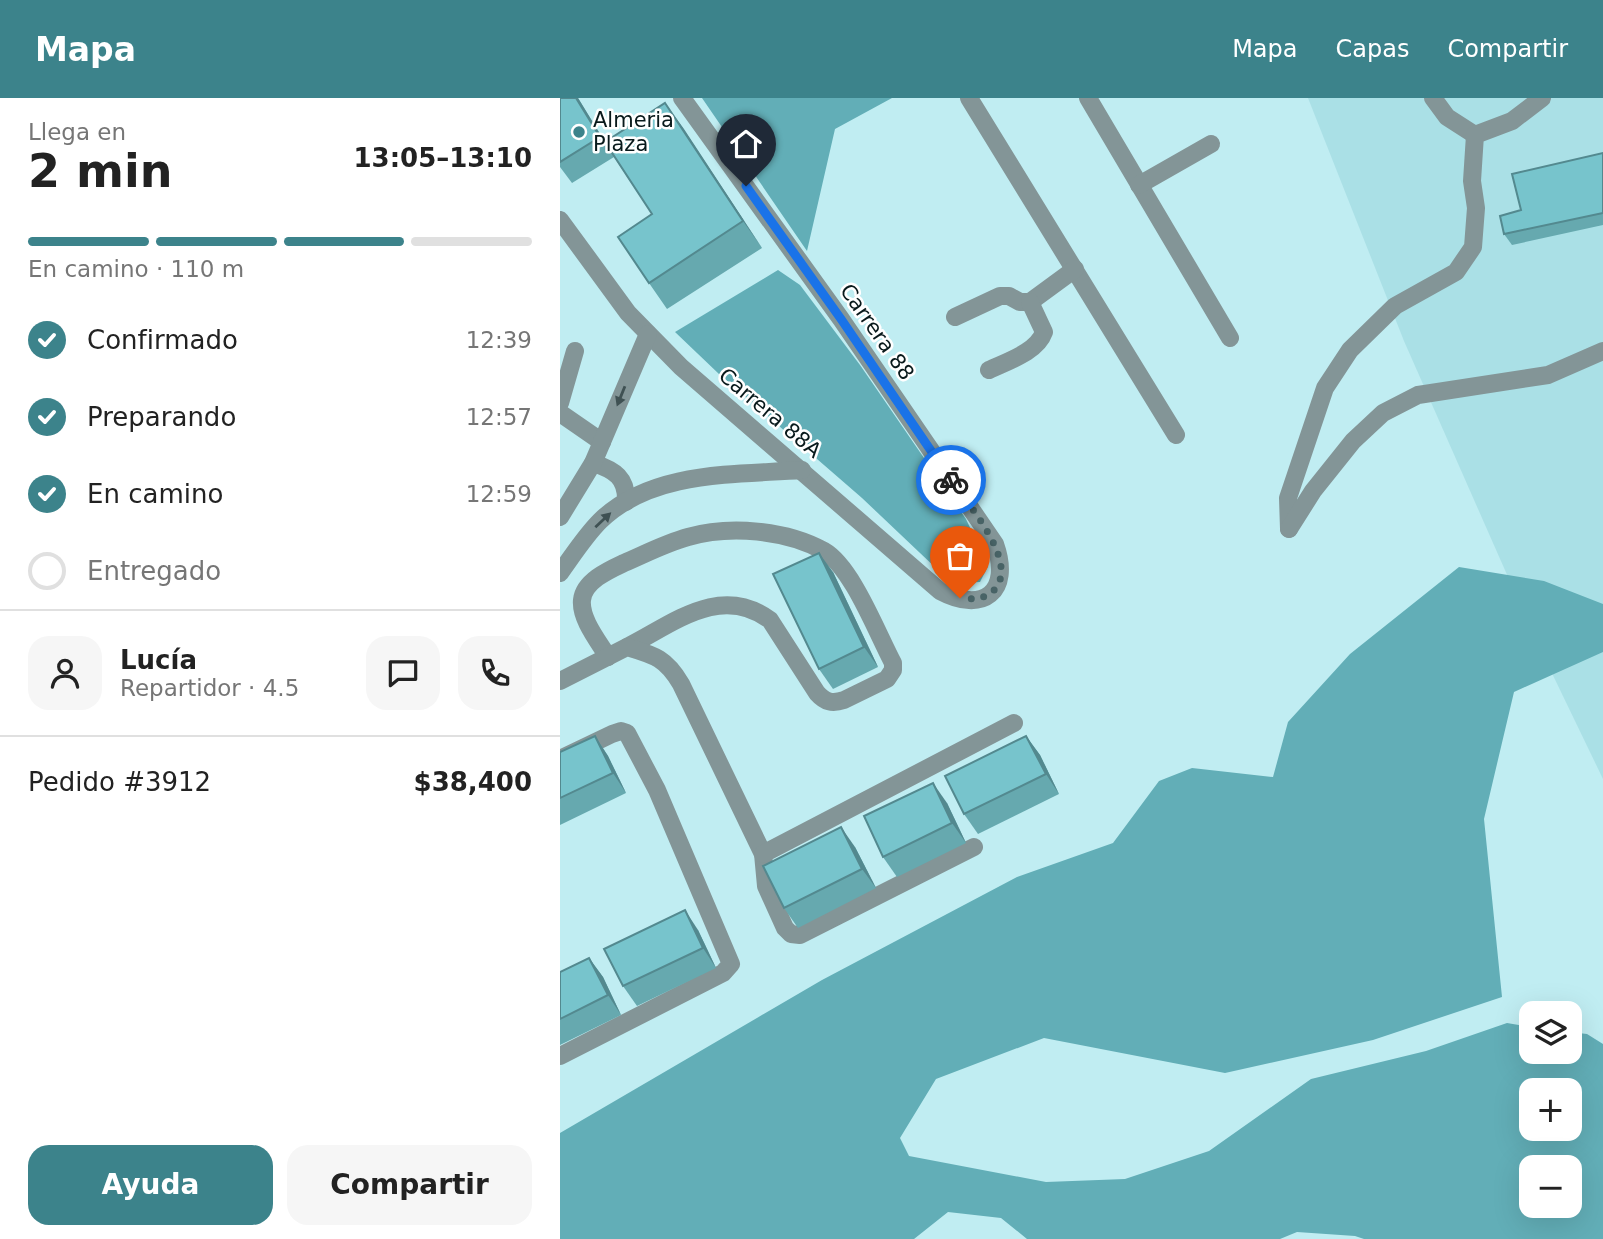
<!DOCTYPE html>
<html lang="es">
<meta charset="utf-8">
<style>
:root{--surface:#fff;--page:#f6f6f6;--text:#222;--muted:#767676;--line:#e0e0e0;--accent:#3c838b}
body{margin:0;font-family:"DejaVu Sans",sans-serif;background:var(--page);color:var(--text);height:100vh;display:flex;flex-direction:column;font-size:26px;white-space:nowrap}
*{box-sizing:border-box;margin:0}
p{font-size:23px;color:var(--muted)}
.icon{flex:none;width:38px;height:38px;fill:none;stroke:currentColor;stroke-width:2;stroke-linecap:round;stroke-linejoin:round}
.map{position:relative;flex:1;overflow:hidden}
.sheet{display:flex;flex-direction:column;background:var(--surface);width:560px}
.sheet>*{flex:none}
.tools{position:absolute;left:959px;top:903px;display:grid;gap:14px}
.tools a{display:grid;place-items:center;width:63px;height:63px;border-radius:14px;background:var(--surface);box-shadow:0 7px 28px #0002;font-size:35px}
.pin{position:absolute;display:grid;place-items:center;width:60px;height:60px;color:#fff;margin:-72px -30px;border-radius:50% 50% 50% 0;rotate:-45deg;box-shadow:0 0 7px #0007}
.pin .icon{rotate:45deg}
.courier{position:absolute;display:grid;place-items:center;width:70px;height:70px;margin:-35px;border:5px solid #1a73e8;border-radius:50%;background:#fff;color:#222;box-shadow:0 2px 9px #0007}
.overview em{font-style:normal;font-weight:800}
.overview div{display:flex;flex-direction:column-reverse}
.overview{display:flex;align-items:center;justify-content:space-between;height:119px;padding:0 28px}
h1{font-size:46px;font-weight:800;line-height:52px}
.bar{display:grid;grid-template-columns:repeat(4,1fr);gap:10px 7px;align-content:center;height:84px;padding:0 28px}
.bar i{height:9px;border-radius:5px;background:var(--line)}
.bar .on{background:var(--accent)}
.bar p{grid-column:span 4}
.line{display:flex;align-items:center;gap:18px;padding:0 28px;border-top:2px solid var(--line)}
.line div{flex:1}
.round{display:grid;place-items:center;flex:none;width:74px;height:74px;border-radius:21px;background:var(--page)}
ol{padding:0 28px;list-style:none}
li{display:flex;align-items:center;gap:21px;height:77px}
li p{margin-inline-start:auto}
li .icon{padding:7px;border-radius:50%;background:var(--accent);color:#fff;stroke-width:4}
li:last-child{color:var(--muted)}
li i{width:38px;height:38px;border:4px solid var(--line);border-radius:50%}
.action{display:flex;gap:14px;margin-top:auto;padding:14px 28px}
.action a{flex:1;height:80px;border-radius:21px;background:var(--accent);color:#fff;font-size:28px;font-weight:800;line-height:80px;text-align:center}
.action a+a{background:var(--page);color:var(--text)}
header{display:flex;align-items:center;gap:42px;box-sizing:border-box;height:98px;padding:0 35px;background:var(--accent);color:#fff}
header strong{font-size:33px}
nav{display:flex;gap:38px;margin-inline-start:auto;font-size:24px}
main{display:flex;flex:1;min-height:0}
.map>svg:first-child{display:block}
.built{fill:#aae0e6}
.forest{fill:#62aeb7;fill-rule:evenodd}
.lines{fill:none;stroke-linecap:round;stroke-linejoin:round}
.minor{stroke:#839597;stroke-width:18}
.wall{fill:#66a9af}
.shaded-wall{fill:#53898f}
.building{fill:#77c4cc;stroke:#53898f;stroke-width:2}
.oneway{fill:#3f5153}
.done{stroke:#486366;stroke-width:7;stroke-dasharray:0 12.6}
.route{stroke:#1a73e8;stroke-width:9}
.poi-dot{fill:#3c838b;stroke:#fff;stroke-width:2.5}
.labels{text-anchor:middle;dominant-baseline:central;stroke-width:5;stroke-linejoin:round;paint-order:stroke}
.poi-label{font-size:21px;fill:#08191b;stroke:#fff;text-anchor:start}
.street-label{font-size:21px;fill:#08191b;stroke:#fff}
</style>
<header>
<strong>Mapa</strong>
<nav><a>Mapa</a><a>Capas</a><a>Compartir</a></nav>
</header>
<main>
<section class="sheet">
<div class="overview"><div><h1>2 min</h1><p>Llega en</p></div><em>13:05–13:10</em></div>
<div class="bar"><i class="on"></i><i class="on"></i><i class="on"></i><i></i><p>En camino · 110 m</p></div>
<ol>
<li><svg class="icon" aria-label="check" viewBox="0 0 24 24"><path d="M5 12l5 5 9-10"/></svg>Confirmado<p>12:39</p></li>
<li><svg class="icon" aria-label="check" viewBox="0 0 24 24"><path d="M5 12l5 5 9-10"/></svg>Preparando<p>12:57</p></li>
<li><svg class="icon" aria-label="check" viewBox="0 0 24 24"><path d="M5 12l5 5 9-10"/></svg>En camino<p>12:59</p></li>
<li><i></i>Entregado</li>
</ol>
<div class="line" style="height:126px"><a class="round"><svg class="icon" aria-label="person" viewBox="0 0 24 24"><circle cx="12" cy="8" r="4"/><path d="M4 21q1-7 8-7t8 7"/></svg></a><div><b>Lucía</b><p>Repartidor · 4.5</p></div><a class="round"><svg class="icon" aria-label="chat" viewBox="0 0 24 24"><path d="M4 5h16v11H9l-5 4z"/></svg></a><a class="round"><svg class="icon" aria-label="phone" viewBox="0 0 24 24"><path d="M5 4h4l2 5-3 2q2 4 5 5l2-3 5 2v4C11 20 4 13 5 4z"/></svg></a></div>
<div class="line" style="height:91px"><div>Pedido #3912</div><b>$38,400</b></div>
<div class="action"><a>Ayuda</a><a>Compartir</a></div>
</section>
<div class="map">
<svg width="1043" height="1141" viewBox="0 0 1043 1141">
<rect width="100%" height="100%" fill="#c0edf2"/>
<path class="built" d="M 748,0 L 1043,0 L 1043,681 L 974,538 L 844,243 Z"/>
<g class="forest">
<path d="M 142,0 L 332,0 L 275,31 L 247,153 Z"/>
<path d="M 218,172 L 240,187 L 300,267 L 406,421 L 428,468 L 420,484 L 399,485 L 379,473 L 302,400 L 159,276 L 115,234 Z"/>
<path d="M 899,469 L 984,483 L 1043,506 L 1043,554 L 954,594 L 924,721 L 942,899 L 813,942 L 665,975 L 484,940 L 376,981 L 340,1040 L 349,1058 L 486,1084 L 565,1081 L 649,1053 L 751,981 L 866,953 L 947,925 L 971,929 L 971,954 L 1010,954 L 1010,934 L 1027,936 L 1043,946 L 1043,1141 L 804,1141 L 795,1138 L 737,1134 L 720,1141 L 467,1141 L 441,1120 L 388,1114 L 354,1141 L 0,1141 L 0,1035 L 262,882 L 457,779 L 553,745 L 599,683 L 632,670 L 713,679 L 728,624 L 790,556 ZM 971,992 L 1010,992 L 1010,1031 L 971,1031 ZM 971,1069 L 1010,1069 L 1010,1108 L 971,1108 Z"/>
</g>
<g class="lines">
<g class="minor">
<path d="M 409,0 L 616,337"/>
<path d="M 528,0 L 670,240"/>
<path d="M 873,0 L 887,19 L 915,37"/>
<path d="M 579,87 L 651,46"/>
<path d="M 0,122 L 68,215 L 121,269 L 380,493 C 423,516 452,494 435,446 L 281,221 L 122,0"/>
<path d="M 395,219 L 440,198 L 449,198 L 460,204 L 470,204 L 515,171"/>
<path d="M 429,272 C 448,263 477,254 484,234 L 470,204"/>
<path d="M 0,305 L 15,253"/>
<path d="M 0,315 L 42,344"/>
<path d="M 33,365 C 55,372 67,380 66,404"/>
<path d="M 0,419 L 33,365 L 88,236"/>
<path d="M 729,431 L 728,400 L 765,290 L 790,252 L 835,208 L 896,174 L 913,149 L 916,110 L 912,83 L 915,37 L 952,23 L 982,0"/>
<path d="M 729,431 L 753,393 L 793,343 L 823,315 L 858,297 L 988,277 L 1043,253"/>
<path d="M 0,475 C 13,457 25,438 40,423 C 92,372 175,377 242,372"/>
<path d="M 48,559 C 39,544 20,521 22,502 C 24,483 49,472 64,465 C 85,456 106,445 128,439 C 170,427 226,432 264,453 C 292,469 317,535 333,565 L 333,572 L 327,581 L 284,602 C 272,606 265,604 257,595 L 210,522 C 160,485 113,526 67,549"/>
<path d="M 0,583 L 67,549 C 94,557 106,560 121,586 L 203,756 L 206,788 L 225,830 L 231,836 L 240,837 L 414,749"/>
<path d="M 0,661 L 52,636 L 61,633 L 67,635 L 97,692 L 171,866 L 163,875 L 0,958"/>
<path d="M 203,756 L 454,625"/>
</g>
</g>
<g class="wall">
<path d="M 0,0 L 18,0 L 45,44 L 105,5 L 202,150 L 107,211 L 89,185 L 92,116 L 54,59 L 12,85 L 0,69 Z"/>
<path d="M 1043,55 L 1043,127 L 952,147 L 944,136 L 961,112 Z"/>
<path d="M 273,474 L 318,569 L 273,591 L 259,571 Z"/>
<path d="M 35,638 L 48,658 L 66,695 L 0,727 L 0,654 Z"/>
<path d="M 466,638 L 480,657 L 499,696 L 418,736 L 404,716 Z"/>
<path d="M 387,705 L 406,745 L 337,779 L 323,759 Z"/>
<path d="M 295,749 L 316,790 L 238,830 L 224,810 Z"/>
<path d="M 138,832 L 156,870 L 77,908 L 63,888 Z"/>
<path d="M 29,860 L 43,879 L 61,917 L 0,947 L 0,874 Z"/>
</g>
<g class="shaded-wall">
<path d="M 16,0 L 18,0 L 54,59 L 40,39 Z"/>
<path d="M 105,5 L 124,31 L 202,150 L 183,123 Z"/>
<path d="M 259,455 L 273,474 L 318,569 L 304,549 Z"/>
<path d="M 35,638 L 48,658 L 66,695 L 53,675 Z"/>
<path d="M 466,638 L 480,657 L 499,696 L 486,676 Z"/>
<path d="M 373,685 L 387,705 L 406,745 L 392,725 Z"/>
<path d="M 281,729 L 295,749 L 316,790 L 302,771 Z"/>
<path d="M 125,812 L 138,832 L 156,870 L 143,850 Z"/>
<path d="M 29,860 L 43,879 L 61,917 L 48,897 Z"/>
</g>
<g class="building">
<path d="M 0,0 L 16,0 L 40,39 L 0,64 Z"/>
<path d="M 105,5 L 183,123 L 89,185 L 58,139 L 92,116 L 45,44 Z"/>
<path d="M 1043,55 L 1043,115 L 944,136 L 940,118 L 961,112 L 952,76 Z"/>
<path d="M 259,455 L 304,549 L 259,571 L 213,476 Z"/>
<path d="M 35,638 L 53,675 L 0,700 L 0,654 Z"/>
<path d="M 466,638 L 486,676 L 404,716 L 385,678 Z"/>
<path d="M 373,685 L 392,725 L 323,759 L 304,718 Z"/>
<path d="M 281,729 L 302,771 L 224,810 L 203,768 Z"/>
<path d="M 125,812 L 143,850 L 63,888 L 44,851 Z"/>
<path d="M 29,860 L 48,897 L 0,921 L 0,874 Z"/>
</g>
<defs><path id="oneway-solid" d="M-6-.8H1V-3.2L6.5 0L1 3.2V.8H-6Z" transform="scale(1.75)"/></defs>
<g class="oneway">
<use href="#oneway-solid" transform="translate(61 298) rotate(112)"/>
<use href="#oneway-solid" transform="translate(43 422) rotate(-43)"/>
</g>
<g class="lines">
<path class="done" d="M 391,382 C 407,405 459,463 435,491 C 426,501 413,502 400,500"/>
<path class="route" d="M 186,88 L 281,221 L 391,382"/>
</g>
<circle class="poi-dot" cx="19" cy="34" r="7"/>
<g class="labels">
<g class="poi-label">
<text x="33" y="22">Almeria<tspan x="33" dy="24">Plaza</tspan></text>
</g>
<g class="street-label">
<text transform="translate(317 234) rotate(55)">Carrera 88</text>
<text transform="translate(210 315) rotate(40)">Carrera 88A</text>
</g>
</g>
</svg>
<div class="tools">
<a><svg class="icon" aria-label="layers" viewBox="0 0 24 24"><path d="M12 4l9 5-9 5-9-5zM3 14l9 5 9-5"/></svg></a>
<a>+</a>
<a>−</a>
</div>
<div class="pin" style="left:400px;top:500px;background:#ea580c"><svg class="icon" aria-label="bag" viewBox="0 0 24 24"><path d="M5 8h14l-1 12H6zM9 8a3 3 0 0 1 6 0"/></svg></div>
<div class="pin" style="left:186px;top:88px;background:#1f2937"><svg class="icon" aria-label="home" viewBox="0 0 24 24"><path d="M3 11l9-7 9 7M6 9v11h12V9"/></svg></div>
<div class="courier" style="left:391px;top:382px"><svg class="icon" aria-label="bike" viewBox="0 0 24 24"><circle cx="6" cy="16" r="4"/><circle cx="18" cy="16" r="4"/><path d="M6 16l4-8h5l3 8M10 8l3 8H6M13 5h3"/></svg></div>
</div>
</main>
